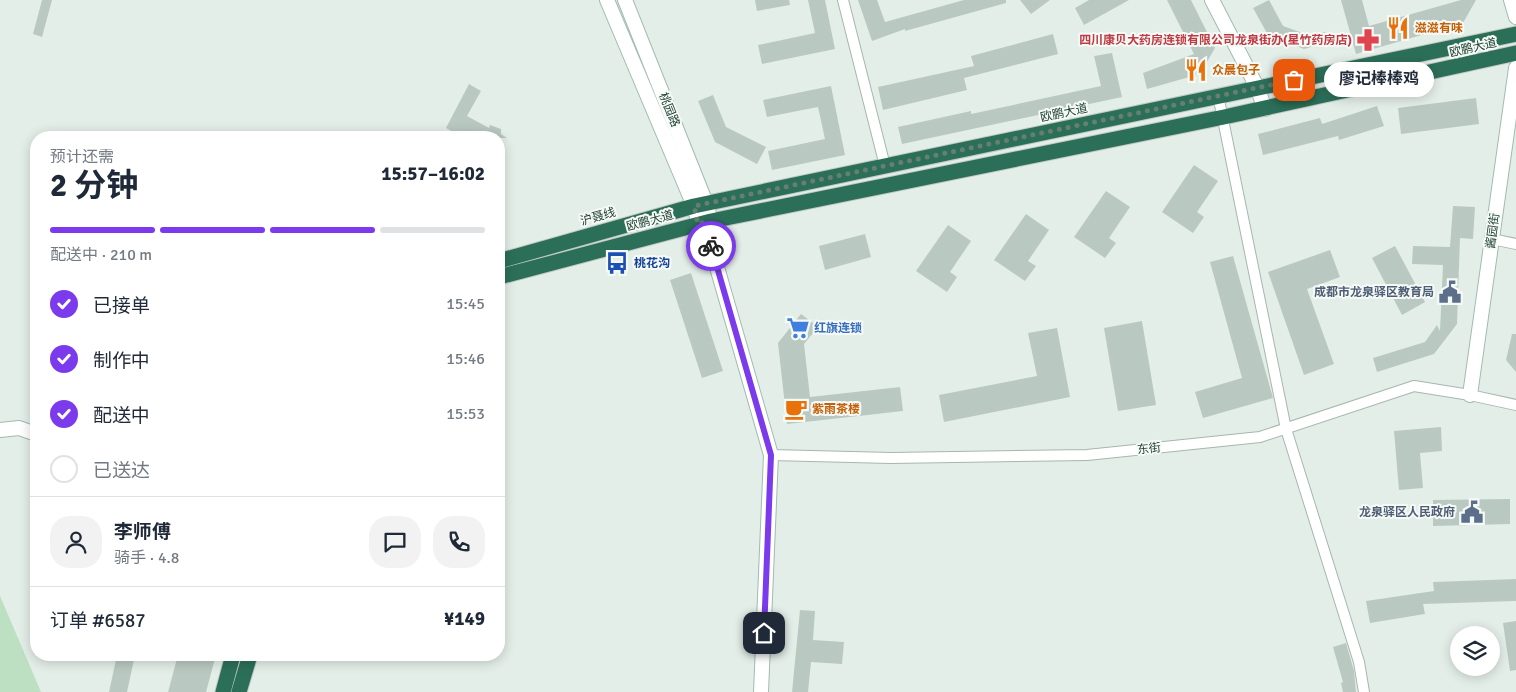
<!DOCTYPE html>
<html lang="zh">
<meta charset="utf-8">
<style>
:root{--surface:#fff;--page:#f2f2f3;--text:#1f2937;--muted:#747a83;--line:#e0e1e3;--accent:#7c3aed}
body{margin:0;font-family:Signika,"Noto Sans SC",sans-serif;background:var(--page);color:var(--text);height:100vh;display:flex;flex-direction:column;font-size:19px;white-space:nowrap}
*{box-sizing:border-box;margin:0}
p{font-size:16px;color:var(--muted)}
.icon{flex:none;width:28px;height:28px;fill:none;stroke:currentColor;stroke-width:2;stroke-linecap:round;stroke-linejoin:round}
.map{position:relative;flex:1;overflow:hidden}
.details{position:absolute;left:30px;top:131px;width:475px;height:530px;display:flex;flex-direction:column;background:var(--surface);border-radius:20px;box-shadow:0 2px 12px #0003}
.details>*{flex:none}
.buttons{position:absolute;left:1450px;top:626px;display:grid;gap:10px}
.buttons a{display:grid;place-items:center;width:50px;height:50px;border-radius:50%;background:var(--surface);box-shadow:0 2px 12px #0003;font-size:25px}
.pin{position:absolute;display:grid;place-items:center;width:42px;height:42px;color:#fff;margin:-21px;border-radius:10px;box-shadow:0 2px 8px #0006}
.courier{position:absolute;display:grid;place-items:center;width:50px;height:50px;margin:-25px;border:4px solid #7c3aed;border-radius:50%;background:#fff;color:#222;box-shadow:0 1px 6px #0007}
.bubble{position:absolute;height:35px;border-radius:18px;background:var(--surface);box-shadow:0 2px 12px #0003;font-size:16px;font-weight:700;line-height:35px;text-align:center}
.headline em{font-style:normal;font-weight:700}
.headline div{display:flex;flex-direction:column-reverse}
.headline{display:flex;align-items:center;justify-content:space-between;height:85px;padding:0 20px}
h1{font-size:32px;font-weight:700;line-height:38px}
.bar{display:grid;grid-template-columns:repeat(4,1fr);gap:8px 5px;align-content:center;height:60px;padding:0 20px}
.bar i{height:6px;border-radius:4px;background:var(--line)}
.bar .on{background:var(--accent)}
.bar p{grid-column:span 4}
.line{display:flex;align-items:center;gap:12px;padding:0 20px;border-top:1px solid var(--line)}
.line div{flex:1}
.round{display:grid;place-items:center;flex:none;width:52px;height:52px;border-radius:20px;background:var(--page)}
ol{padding:0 20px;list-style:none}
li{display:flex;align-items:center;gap:15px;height:55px}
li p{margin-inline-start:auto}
li .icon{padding:5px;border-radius:50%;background:var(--accent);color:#fff;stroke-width:4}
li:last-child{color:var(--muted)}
li i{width:28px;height:28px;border:2px solid var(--line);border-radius:50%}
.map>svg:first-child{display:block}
.green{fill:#bce0c1}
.building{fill:#b9c9c1}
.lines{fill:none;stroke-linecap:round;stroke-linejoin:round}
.street-casing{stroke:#a6b7af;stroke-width:12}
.secondary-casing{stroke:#a1bbaf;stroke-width:16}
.highway-casing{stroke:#c1cac6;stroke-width:17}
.street{stroke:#fff;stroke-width:10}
.secondary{stroke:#fff;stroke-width:14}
.highway{stroke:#2c6f59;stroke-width:15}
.done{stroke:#667e74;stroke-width:5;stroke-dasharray:0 9}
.route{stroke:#7c3aed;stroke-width:6}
.labels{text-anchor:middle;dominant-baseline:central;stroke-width:4;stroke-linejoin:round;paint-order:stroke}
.food-label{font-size:12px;font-weight:bold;fill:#c56008;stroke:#f5faf7;text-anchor:start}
.health-label{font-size:12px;font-weight:bold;fill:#be3a42;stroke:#f5faf7;text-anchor:end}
.street-label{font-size:12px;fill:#224135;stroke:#f5faf7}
.transit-label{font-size:12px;font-weight:bold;fill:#164399;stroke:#f5faf7;text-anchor:start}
.service-label{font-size:12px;font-weight:bold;fill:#4e5e75;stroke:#f5faf7;text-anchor:end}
.shop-label{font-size:12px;font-weight:bold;fill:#366cbe;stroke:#f5faf7;text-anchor:start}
</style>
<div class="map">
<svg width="1516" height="692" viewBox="0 0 1516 692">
<rect width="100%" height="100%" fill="#e4eee8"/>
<path class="green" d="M 0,596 L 41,692 L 0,692 Z"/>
<g class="building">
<path d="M 42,0 L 52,0 L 42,37 L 33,34 Z"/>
<path d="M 755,0 L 789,0 L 790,5 L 757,11 Z"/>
<path d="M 808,0 L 825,0 L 835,49 L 762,64 L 758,45 L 815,33 Z"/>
<path d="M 858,0 L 877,0 L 885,22 L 964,0 L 1006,0 L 1006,3 L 905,31 L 905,29 L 872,41 Z"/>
<path d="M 1020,0 L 1050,0 L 1031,14 Z"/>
<path d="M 1089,0 L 1129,0 L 1084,25 L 1075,8 Z"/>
<path d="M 1167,0 L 1191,0 L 1215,48 L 1200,74 L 1147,89 L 1143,73 L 1194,54 Z"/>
<path d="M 1269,0 L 1283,26 L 1311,36 L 1325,32 L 1328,42 L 1304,49 L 1268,35 L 1253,8 Z"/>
<path d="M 1341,0 L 1362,0 L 1369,26 L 1461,0 L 1476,0 L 1463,23 L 1356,54 Z"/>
<path d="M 1053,34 L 1058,54 L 964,78 L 967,90 L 883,110 L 878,87 L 974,66 L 971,56 Z"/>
<path d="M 1112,53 L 1122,97 L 902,144 L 898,127 L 971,111 L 971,114 L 1101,86 L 1094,56 Z"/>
<path d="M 469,84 L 481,91 L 467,116 L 489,128 L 490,125 L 501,129 L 501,134 L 507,138 L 454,138 L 457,134 L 446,128 Z"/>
<path d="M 831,86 L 845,155 L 772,170 L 768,151 L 825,139 L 818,107 L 767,117 L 763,100 Z"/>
<path d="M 713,95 L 726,127 L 766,147 L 757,164 L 715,142 L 698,101 Z"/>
<path d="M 1476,98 L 1479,124 L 1401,134 L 1398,108 Z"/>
<path d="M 1377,106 L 1384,126 L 1339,140 L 1338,136 L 1263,155 L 1258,134 L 1320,118 L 1322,124 Z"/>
<path d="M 1194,165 L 1218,181 L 1197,212 L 1204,217 L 1193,233 L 1162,212 Z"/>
<path d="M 1106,191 L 1130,207 L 1109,238 L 1116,243 L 1105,258 L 1074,237 Z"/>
<path d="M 1453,206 L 1475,207 L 1473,239 L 1460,238 L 1457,324 L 1434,354 L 1377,372 L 1373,358 L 1425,342 L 1437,325 L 1440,331 L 1443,265 L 1412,264 L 1413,246 L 1450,247 Z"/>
<path d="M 1026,214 L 1049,230 L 1028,261 L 1036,266 L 1025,281 L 994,260 Z"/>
<path d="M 948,225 L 971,241 L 950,272 L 957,277 L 947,292 L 916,271 Z"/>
<path d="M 865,234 L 871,257 L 825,270 L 819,246 Z"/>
<path d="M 1395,246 L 1425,302 L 1402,315 L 1372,258 Z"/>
<path d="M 1330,250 L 1340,277 L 1307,289 L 1334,364 L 1304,375 L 1268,272 Z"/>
<path d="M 1233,256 L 1273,398 L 1203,418 L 1195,392 L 1242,378 L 1210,262 Z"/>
<path d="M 691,273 L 723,371 L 702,378 L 670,280 Z"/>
<path d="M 801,314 L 818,327 L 804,344 L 810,397 L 900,387 L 903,411 L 787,424 L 778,343 Z"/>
<path d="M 1142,321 L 1156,405 L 1118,411 L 1104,328 Z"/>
<path d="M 1057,328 L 1070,397 L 944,422 L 939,395 L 1037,376 L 1028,333 Z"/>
<path d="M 1512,334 L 1516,334 L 1516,372 L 1506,360 Z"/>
<path d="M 1441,427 L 1442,451 L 1420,453 L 1423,488 L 1399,490 L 1394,431 Z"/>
<path d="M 1510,499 L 1510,524 L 1433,526 L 1433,500 Z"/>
<path d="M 1516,579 L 1516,601 L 1423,604 L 1425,614 L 1370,623 L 1366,601 L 1434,591 L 1433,582 Z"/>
<path d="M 800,610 L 815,611 L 813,640 L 844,642 L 842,664 L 811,662 L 808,692 L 792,692 Z"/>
<path d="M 1516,621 L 1516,670 L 1510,671 L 1503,623 Z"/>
<path d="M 1346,643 L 1354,671 L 1356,692 L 1343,692 L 1341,683 L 1343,682 L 1333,647 Z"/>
<path d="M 117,655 L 135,655 L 127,692 L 109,692 Z"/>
<path d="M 178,655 L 216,655 L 206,692 L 168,692 Z"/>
</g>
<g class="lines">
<defs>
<g id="street">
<path d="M 843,0 L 885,166"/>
<path d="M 1218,95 L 1286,429 L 1359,662 L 1364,692"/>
<path d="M 1492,239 L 1516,244"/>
<path d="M 771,455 L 891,458 L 1087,455 L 1260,437 L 1414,386 L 1470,395 L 1516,405"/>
</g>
<g id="secondary">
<path d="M 607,0 L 694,206 L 699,224"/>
<path d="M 625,0 L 706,203 L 711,221"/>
<path d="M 1212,0 L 1257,87 L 1265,109"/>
<path d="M 1511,0 L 1516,17"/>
<path d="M 704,222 L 771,455 L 761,692"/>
<path d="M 1470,395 L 1516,68"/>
<path d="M 0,430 L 19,428 L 36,434"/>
</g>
<g id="highway">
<path d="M 499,261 L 694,206 L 1516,34"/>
<path d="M 499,277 L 711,221 L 1224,117 L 1516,53"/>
<path d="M 223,692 L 233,655"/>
<path d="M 239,692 L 250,655"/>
</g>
</defs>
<use href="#street" class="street-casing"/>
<use href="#secondary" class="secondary-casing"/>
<use href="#highway" class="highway-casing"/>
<use href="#street" class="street"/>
<use href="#secondary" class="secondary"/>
<use href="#highway" class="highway"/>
</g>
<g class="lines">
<path class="done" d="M 711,246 L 704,222 L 698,224 L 694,206 L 1294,80"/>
<path class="route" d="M 711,246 L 771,455 L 764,633"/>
</g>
<defs>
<symbol id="restaurant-bare" viewBox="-9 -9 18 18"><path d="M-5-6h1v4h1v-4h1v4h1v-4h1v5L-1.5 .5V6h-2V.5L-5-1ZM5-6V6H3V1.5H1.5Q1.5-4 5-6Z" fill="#e8710a" stroke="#f5faf7" stroke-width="2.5" paint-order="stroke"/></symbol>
<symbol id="pharmacy-bare" viewBox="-9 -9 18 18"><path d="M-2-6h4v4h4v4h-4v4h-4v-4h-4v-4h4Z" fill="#e0444e" stroke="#f5faf7" stroke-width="2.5" paint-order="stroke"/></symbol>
<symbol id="bus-bare" viewBox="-9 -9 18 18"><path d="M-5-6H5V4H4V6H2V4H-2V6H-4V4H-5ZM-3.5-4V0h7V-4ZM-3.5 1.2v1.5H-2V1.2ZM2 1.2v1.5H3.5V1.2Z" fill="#1a4fb4" stroke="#f5faf7" stroke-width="2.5" paint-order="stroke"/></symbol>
<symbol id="civic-bare" viewBox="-9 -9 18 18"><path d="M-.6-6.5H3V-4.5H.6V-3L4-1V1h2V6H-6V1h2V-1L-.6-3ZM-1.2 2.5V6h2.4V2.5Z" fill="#5c6f8a" stroke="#f5faf7" stroke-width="2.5" paint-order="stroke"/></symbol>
<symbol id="supermarket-bare" viewBox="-9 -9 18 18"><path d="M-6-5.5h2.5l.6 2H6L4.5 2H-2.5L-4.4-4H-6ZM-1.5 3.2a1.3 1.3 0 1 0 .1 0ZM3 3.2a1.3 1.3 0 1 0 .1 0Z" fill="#3f7fe0" stroke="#f5faf7" stroke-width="2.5" paint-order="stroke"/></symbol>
<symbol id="cafe-bare" viewBox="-9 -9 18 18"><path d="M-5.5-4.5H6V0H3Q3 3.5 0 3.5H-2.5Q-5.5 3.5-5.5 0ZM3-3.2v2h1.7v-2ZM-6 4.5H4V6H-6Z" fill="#e8710a" stroke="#f5faf7" stroke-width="2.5" paint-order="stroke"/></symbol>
</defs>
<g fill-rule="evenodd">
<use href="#restaurant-bare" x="1382" y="12" width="32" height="32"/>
<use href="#pharmacy-bare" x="1352" y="24" width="32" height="32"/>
<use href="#restaurant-bare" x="1180" y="54" width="32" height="32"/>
<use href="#bus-bare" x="601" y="247" width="32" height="32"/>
<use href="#civic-bare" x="1434" y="276" width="32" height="32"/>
<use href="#supermarket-bare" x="782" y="312" width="32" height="32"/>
<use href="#cafe-bare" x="780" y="393" width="32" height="32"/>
<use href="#civic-bare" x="1456" y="496" width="32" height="32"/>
</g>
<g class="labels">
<g class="food-label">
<text x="1415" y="28">滋滋有味</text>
<text x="1212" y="70">众晨包子</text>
<text x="812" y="409">紫雨茶楼</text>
</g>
<g class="health-label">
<text x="1352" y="40">四川康贝大药房连锁有限公司龙泉街办(星竹药房店)</text>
</g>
<g class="street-label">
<text transform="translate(1473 48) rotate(-13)">欧鹏大道</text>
<text transform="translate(669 110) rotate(68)">桃园路</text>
<text transform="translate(1064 113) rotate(-12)">欧鹏大道</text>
<text transform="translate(598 217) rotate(-16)">沪聂线</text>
<text transform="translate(650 221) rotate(-15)">欧鹏大道</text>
<text transform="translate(1493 231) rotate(-82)">酱园街</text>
<text transform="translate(1149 449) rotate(-6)">东街</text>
</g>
<g class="transit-label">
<text x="634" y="263">桃花沟</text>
</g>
<g class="service-label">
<text x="1434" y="292">成都市龙泉驿区教育局</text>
<text x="1455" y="512">龙泉驿区人民政府</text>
</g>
<g class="shop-label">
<text x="814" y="328">红旗连锁</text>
</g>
</g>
</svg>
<div class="buttons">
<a><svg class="icon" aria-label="layers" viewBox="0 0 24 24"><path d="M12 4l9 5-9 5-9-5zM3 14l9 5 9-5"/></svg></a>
</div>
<div class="pin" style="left:1294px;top:80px;background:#ea580c"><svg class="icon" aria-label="bag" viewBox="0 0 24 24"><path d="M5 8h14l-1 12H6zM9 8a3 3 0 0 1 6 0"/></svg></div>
<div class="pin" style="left:764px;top:633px;background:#1f2937"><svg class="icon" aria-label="home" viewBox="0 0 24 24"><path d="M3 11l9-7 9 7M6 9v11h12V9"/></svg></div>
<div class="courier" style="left:711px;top:246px"><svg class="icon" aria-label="bike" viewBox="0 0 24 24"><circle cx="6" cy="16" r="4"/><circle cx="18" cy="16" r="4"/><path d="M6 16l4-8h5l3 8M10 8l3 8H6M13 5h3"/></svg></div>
<div class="bubble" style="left:1324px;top:62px;width:110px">廖记棒棒鸡</div>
<section class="details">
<div class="headline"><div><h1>2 分钟</h1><p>预计还需</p></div><em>15:57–16:02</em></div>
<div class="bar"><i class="on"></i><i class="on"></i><i class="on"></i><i></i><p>配送中 · 210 m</p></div>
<ol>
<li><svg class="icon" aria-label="check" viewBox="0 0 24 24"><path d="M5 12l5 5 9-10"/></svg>已接单<p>15:45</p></li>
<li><svg class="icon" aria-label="check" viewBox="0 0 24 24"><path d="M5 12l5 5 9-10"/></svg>制作中<p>15:46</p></li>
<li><svg class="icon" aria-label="check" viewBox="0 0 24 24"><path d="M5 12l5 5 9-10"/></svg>配送中<p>15:53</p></li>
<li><i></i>已送达</li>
</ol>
<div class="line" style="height:90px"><a class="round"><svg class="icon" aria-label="person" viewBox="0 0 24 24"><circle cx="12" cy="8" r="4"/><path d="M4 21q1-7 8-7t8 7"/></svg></a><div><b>李师傅</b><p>骑手 · 4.8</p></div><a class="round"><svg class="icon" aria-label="chat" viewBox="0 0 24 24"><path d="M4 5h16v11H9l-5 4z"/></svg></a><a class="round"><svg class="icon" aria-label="phone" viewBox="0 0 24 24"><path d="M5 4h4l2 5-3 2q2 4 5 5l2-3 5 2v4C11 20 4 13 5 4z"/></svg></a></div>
<div class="line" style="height:65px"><div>订单 #6587</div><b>¥149</b></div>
</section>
</div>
